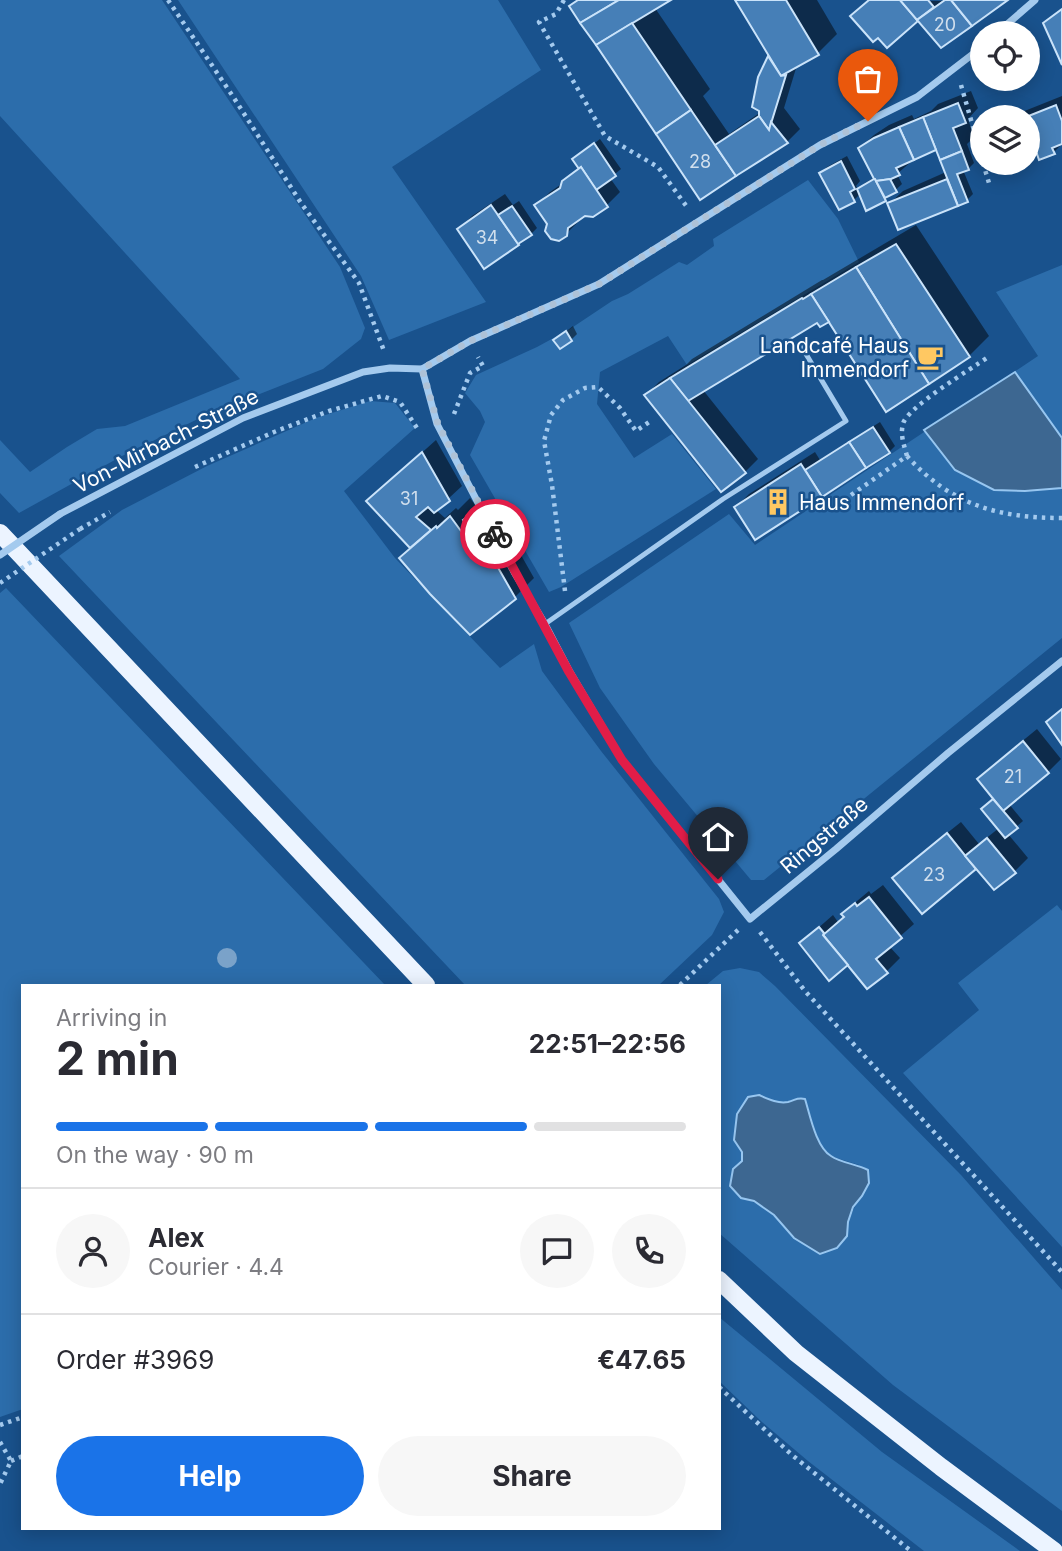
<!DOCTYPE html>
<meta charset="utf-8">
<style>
:root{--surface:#fff;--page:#f7f7f7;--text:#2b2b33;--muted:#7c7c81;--line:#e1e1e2;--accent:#1a73e8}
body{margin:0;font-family:Inter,sans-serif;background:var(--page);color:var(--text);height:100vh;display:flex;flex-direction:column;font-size:26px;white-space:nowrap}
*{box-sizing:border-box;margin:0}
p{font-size:23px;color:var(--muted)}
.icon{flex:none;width:38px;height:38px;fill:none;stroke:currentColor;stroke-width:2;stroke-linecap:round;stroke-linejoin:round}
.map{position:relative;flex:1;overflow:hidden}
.sheet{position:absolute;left:21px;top:984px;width:700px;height:546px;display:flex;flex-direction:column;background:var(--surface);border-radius:0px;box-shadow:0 4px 18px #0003}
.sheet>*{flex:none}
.tools{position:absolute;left:970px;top:21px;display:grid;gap:14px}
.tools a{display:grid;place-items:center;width:70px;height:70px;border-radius:50%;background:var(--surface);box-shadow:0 4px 18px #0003;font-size:35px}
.pin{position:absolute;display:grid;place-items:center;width:60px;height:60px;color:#fff;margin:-72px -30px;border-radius:50% 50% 50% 0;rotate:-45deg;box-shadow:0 0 7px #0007}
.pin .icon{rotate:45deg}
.courier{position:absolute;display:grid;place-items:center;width:70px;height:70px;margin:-35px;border:5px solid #e11d48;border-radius:50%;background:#fff;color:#222;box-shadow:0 2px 9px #0007}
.overview em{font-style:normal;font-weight:700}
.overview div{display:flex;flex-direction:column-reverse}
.overview{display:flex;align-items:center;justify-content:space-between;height:119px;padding:0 35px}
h1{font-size:46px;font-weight:700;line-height:52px}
.bar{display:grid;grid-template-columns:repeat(4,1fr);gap:10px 7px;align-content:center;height:84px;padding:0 35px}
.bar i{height:9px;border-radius:5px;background:var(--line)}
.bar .current{background:var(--accent)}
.bar p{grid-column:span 4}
.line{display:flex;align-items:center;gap:18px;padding:0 35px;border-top:2px solid var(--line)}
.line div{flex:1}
.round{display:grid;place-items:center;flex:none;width:74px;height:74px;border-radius:37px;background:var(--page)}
.primary-button{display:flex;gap:14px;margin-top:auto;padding:14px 35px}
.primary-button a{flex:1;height:80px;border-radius:42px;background:var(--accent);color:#fff;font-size:28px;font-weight:700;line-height:80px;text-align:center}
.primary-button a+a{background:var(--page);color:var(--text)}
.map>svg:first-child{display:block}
.green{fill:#2c6dab;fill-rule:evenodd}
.water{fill:#3d6791;stroke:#97c6f0;stroke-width:2}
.shadow{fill:#0007}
.building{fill:#467fb7;stroke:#cae3fa;stroke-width:2}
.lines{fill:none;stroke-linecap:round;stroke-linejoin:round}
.path{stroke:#a4caee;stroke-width:4.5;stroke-dasharray:3.5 5;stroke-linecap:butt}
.lane{stroke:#a4caee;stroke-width:5}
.street{stroke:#a4caee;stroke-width:7}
.primary{stroke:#ecf4ff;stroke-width:18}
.path-bridge{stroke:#a4caee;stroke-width:4.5;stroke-dasharray:3.5 5;stroke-linecap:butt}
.street-bridge{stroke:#a4caee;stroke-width:7}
.tree{fill:#7aa2c9}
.done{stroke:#aec2d7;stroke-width:7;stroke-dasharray:0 12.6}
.route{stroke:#e11d48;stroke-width:9}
.labels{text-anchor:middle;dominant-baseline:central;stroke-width:5;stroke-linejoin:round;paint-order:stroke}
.number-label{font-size:18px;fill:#d1dfed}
.poi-label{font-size:21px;fill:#fff;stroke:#19528d;text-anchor:end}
.street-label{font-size:21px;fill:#fff;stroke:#19528d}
</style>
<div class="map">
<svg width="1062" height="1551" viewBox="0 0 1062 1551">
<rect width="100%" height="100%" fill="#19528d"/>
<g class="green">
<path d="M 0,0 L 162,0 L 340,267 L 365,328 L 361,339 L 323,369 L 204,416 L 122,456 L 19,513 L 0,493 L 0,440 L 30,472 L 67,447 L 97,429 L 125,426 L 240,379 L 0,116 Z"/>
<path d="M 178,0 L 498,0 L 541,70 L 392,167 L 486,302 L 389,340 L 361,276 Z"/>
<path d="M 808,180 L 838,219 L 859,262 L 687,365 L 668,336 L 600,372 L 597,404 L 634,458 L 672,434 L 716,489 L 561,587 L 549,592 L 470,455 L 485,422 L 480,411 L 465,393 L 476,375 L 537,347 L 570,329 L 612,301 L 628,294 L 679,262 L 687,265 L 714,246 L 713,239 Z"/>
<path d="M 1062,265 L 1062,638 L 764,880 L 751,880 L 654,764 L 600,688 L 569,623 L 729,514 L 755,545 L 1038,356 L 996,292 Z"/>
<path d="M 370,401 L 395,403 L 415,428 L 344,491 L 395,558 L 500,668 L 534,644 L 542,671 L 601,751 L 719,899 L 724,912 L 712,935 L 659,985 L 465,985 L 59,556 L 122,510 L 207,466 L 316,418 Z"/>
<path d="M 6,588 L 385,985 L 23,985 L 23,1409 L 0,1417 L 0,593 Z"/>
<path d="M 1057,905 L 1062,911 L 1062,1247 L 903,1073 L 979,1010 L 958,983 Z"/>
<path d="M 740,968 L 759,972 L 775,986 L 961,1175 L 1062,1290 L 1062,1511 L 893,1385 L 719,1233 L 719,985 L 706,985 L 723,971 ZM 759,1095 C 769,1099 778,1104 788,1102 C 796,1100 797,1097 805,1099 L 820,1145 L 830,1156 L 859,1165 L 862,1196 C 852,1209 848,1220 847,1236 L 794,1238 C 779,1220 765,1203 741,1198 L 733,1169 L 742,1161 L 742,1152 L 734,1140 Z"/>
<path d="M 719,1317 L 882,1452 L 1020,1551 L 924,1551 L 808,1461 L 762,1422 L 719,1381 Z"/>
</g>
<g class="water">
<path d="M 1015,372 L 1062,438 L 1062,488 L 1025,491 L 994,490 L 955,470 L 924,430 Z"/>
<path d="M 759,1095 C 768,1099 778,1104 788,1102 C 796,1100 797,1097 805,1099 C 810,1115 816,1147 831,1156 C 841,1163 857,1164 868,1170 L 869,1183 L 862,1196 L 853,1207 L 848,1222 L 847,1236 L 837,1248 L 820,1254 L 794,1238 L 774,1215 L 754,1201 L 741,1198 L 730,1186 L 733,1169 L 742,1161 L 742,1152 L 734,1140 L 737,1114 L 748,1097 Z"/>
</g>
<g class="shadow">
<path d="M 577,0 L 668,0 L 655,8 L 710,89 L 703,96 L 729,134 L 761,112 L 760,78 L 771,56 L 738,0 L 817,0 L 837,34 L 818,53 L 797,65 L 784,108 L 800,129 L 787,142 L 701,198 L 571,6 Z"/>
<path d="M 869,0 L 940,1 L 1005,0 L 942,46 L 918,19 Z"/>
<path d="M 971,91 L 978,108 L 968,119 L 974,137 L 967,144 L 974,163 L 968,169 L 963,170 L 973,194 L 967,200 L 899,228 L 889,204 L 903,191 L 946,172 L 936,147 L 912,161 L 897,174 L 902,184 L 885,200 L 861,193 L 854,200 L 821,173 L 827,167 L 847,156 L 860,181 L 856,186 L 858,190 L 865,183 L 875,177 L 860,148 L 874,135 L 889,125 L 912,115 L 914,119 L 931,111 L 938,104 Z"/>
<path d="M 1062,96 L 1062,144 L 1054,152 L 1027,117 L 1014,117 L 1017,114 Z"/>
<path d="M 600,139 L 621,169 L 610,178 L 620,192 L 607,205 L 593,215 L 585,214 L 580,218 L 579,221 L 566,234 L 549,223 L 536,206 L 550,192 L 563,183 L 579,167 L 574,159 Z"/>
<path d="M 505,194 L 513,205 L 519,201 L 537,228 L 531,234 L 459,229 L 472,216 Z"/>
<path d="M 916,225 L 989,336 L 969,356 L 830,320 L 818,321 L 703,390 L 758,459 L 745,472 L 646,395 L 659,382 L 686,365 L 692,359 L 822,280 L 823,280 Z"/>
<path d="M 573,326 L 577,334 L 571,340 L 555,340 Z"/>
<path d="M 880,422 L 895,446 L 889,452 L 755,537 L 736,507 L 749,494 L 815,452 L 820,460 Z"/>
<path d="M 436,440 L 462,486 L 436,510 L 445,518 L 456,508 L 458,510 L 470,498 L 492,528 L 495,526 L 501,537 L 508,532 L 534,578 L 515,597 L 412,547 L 368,501 Z"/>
<path d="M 1037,729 L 1061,759 L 1048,772 L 1009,804 L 1023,821 L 1008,834 L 1028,858 L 1015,871 L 977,867 L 922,911 L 894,878 L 907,865 L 961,822 L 979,844 L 999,828 L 990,803 L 995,799 L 979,779 L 992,766 Z"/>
<path d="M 883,885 L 914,924 L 889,946 L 900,958 L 887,971 L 848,963 L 801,943 L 833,915 L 838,922 L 845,916 L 844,914 L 857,901 L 869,891 L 871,894 Z"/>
</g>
<g class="building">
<path d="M 578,0 L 619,0 L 580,23 L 569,6 Z"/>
<path d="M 619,0 L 671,0 L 596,45 L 580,23 Z"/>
<path d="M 735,0 L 786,0 L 819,55 L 781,76 Z"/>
<path d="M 869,0 L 900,0 L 918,21 L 887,48 L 878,38 L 873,42 L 850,16 Z"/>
<path d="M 900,0 L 928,0 L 934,7 L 917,20 Z"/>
<path d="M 945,0 L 951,0 L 972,26 L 941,48 L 917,20 Z"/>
<path d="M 951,0 L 1008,0 L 972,26 Z"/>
<path d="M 1062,9 L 1062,65 L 1043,23 Z"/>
<path d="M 632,23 L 691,110 L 656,134 L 596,45 Z"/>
<path d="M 768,56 L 781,76 L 786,75 L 769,130 L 759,116 L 759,111 L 752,107 L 758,77 Z"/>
<path d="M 958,103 L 966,123 L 953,128 L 962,151 L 940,160 L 923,117 Z"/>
<path d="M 1056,105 L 1062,121 L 1062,144 L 1052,148 L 1055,154 L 1039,160 L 1037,154 L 1027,158 L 1026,117 Z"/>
<path d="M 691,110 L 736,176 L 700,200 L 656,134 Z"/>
<path d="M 759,116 L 769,130 L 771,122 L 788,143 L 736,176 L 715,145 Z"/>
<path d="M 923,117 L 936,150 L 914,160 L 899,127 Z"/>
<path d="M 899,127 L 914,160 L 896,168 L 900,175 L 891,179 L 876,181 L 874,179 L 858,148 L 874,138 Z"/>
<path d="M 594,143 L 616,176 L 596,190 L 581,167 L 579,169 L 572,159 Z"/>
<path d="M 962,151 L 969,170 L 957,174 L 968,202 L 958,206 L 940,160 Z"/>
<path d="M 841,161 L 855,189 L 850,192 L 855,202 L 839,210 L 819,173 Z"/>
<path d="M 581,167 L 608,207 L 593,217 L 585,216 L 568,228 L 567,236 L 559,241 L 551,239 L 545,231 L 547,224 L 534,205 L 560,188 L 562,181 Z"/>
<path d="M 874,179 L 875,179 L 886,201 L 866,211 L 857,189 Z"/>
<path d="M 890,179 L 897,192 L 885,198 L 876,181 Z"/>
<path d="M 947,179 L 958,206 L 898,230 L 887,203 Z"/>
<path d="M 491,205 L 519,245 L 484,269 L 457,229 Z"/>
<path d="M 512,206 L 532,235 L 518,244 L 498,215 Z"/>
<path d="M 896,244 L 970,357 L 929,384 L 856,267 Z"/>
<path d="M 856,267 L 929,384 L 886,412 L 811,294 Z"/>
<path d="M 811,294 L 829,322 L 820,327 L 817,323 L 688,401 L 670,378 L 802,298 L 803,299 Z"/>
<path d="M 566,331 L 572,341 L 560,349 L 553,340 Z"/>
<path d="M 670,378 L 746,473 L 721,492 L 644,395 Z"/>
<path d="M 873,427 L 890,453 L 866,468 L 849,442 Z"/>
<path d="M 849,442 L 866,468 L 822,497 L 805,470 Z"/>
<path d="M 422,452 L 450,501 L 434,513 L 428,507 L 416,517 L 431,530 L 410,548 L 366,501 Z"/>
<path d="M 801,464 L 822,497 L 755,540 L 734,507 Z"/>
<path d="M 471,514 L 483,532 L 474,538 L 463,520 Z"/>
<path d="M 450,516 L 472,546 L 475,544 L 481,556 L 488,550 L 516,599 L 470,635 L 430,594 L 399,558 L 436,526 L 437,528 Z"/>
<path d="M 1062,709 L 1062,745 L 1046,722 Z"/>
<path d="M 1023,741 L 1049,773 L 1003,811 L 977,779 Z"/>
<path d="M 993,799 L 1018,828 L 1005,838 L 981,809 Z"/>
<path d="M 947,833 L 976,869 L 922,914 L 892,878 Z"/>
<path d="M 987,838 L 1016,873 L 994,890 L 965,856 Z"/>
<path d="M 869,897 L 902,938 L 876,959 L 888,973 L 867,989 L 823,935 L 844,917 L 841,914 L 855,903 L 857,906 Z"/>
<path d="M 819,927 L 824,933 L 823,935 L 848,965 L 829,981 L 799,943 Z"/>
</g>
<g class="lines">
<g class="path">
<path d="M 168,0 L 234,98 L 301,203 L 359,283 L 384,351"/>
<path d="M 564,0 L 556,14 L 539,22 L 605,136 L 658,167 L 687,207"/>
<path d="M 961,85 L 982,158"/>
<path d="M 983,163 L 989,183"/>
<path d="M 454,414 L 470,373 L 483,366 L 478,357"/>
<path d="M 907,456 C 904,445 900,435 903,424 C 906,408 971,369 988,357"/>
<path d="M 195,467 L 274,432 L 329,411 L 382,396 L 400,402 L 417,428"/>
<path d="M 851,495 L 907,456 C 951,505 998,518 1062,518"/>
<path d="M 80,529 L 110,512"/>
<path d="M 565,591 L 552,485 L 544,441 L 551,415 L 563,400 L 585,388 L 598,387 L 620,408 L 636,431 L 652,420"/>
<path d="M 760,932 L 805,991 L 1062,1272"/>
<path d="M 680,985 L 738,930"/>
<path d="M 719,1387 L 792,1455 L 911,1551"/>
<path d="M 0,1425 L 23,1417"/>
<path d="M 0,1442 L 11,1461 L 0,1484"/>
<path d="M 11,1461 L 23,1456"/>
</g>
<path class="lane" d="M 545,624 L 723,499 L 846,421 L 800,344"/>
<g class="street">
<path d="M 997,33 L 1035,0"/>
<path d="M 422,369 L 437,424 L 514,572 L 545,624 L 570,672 L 622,760 L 750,919 L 836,849 L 948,753 L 1062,661"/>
<path d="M 60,514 L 243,418 L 363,372 L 390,368 L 422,369 L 470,341 L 599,284 L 820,145 L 917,97 L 982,47"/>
</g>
<g class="primary">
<path d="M 0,533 L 426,985"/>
<path d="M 719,1280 L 796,1353 L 941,1467 L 1054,1551"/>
</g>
<path class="path-bridge" d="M 0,583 L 80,529"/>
<path class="street-bridge" d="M 0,555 L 60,514"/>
</g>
<circle class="tree" cx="227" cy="958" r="10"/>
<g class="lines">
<path class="done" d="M 495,534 L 438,424 L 422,369 L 470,341 L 599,284 L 820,145 L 868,121"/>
<path class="route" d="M 495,534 L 569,672 L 622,760 L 718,879"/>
</g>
<defs>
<symbol id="cafe-bare" viewBox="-9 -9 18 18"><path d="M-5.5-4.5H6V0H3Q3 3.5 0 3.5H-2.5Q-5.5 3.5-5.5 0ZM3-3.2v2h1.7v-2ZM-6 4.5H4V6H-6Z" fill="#ffc862" stroke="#19528d" stroke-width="2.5" paint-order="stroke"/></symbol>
<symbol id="building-bare" viewBox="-9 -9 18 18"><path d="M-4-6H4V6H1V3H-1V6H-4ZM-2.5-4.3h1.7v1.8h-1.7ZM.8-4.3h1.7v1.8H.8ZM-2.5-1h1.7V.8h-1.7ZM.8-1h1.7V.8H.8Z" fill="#ffc862" stroke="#19528d" stroke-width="2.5" paint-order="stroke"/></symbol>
</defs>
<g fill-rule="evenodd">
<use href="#cafe-bare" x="911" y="338" width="38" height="38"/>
<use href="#building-bare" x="759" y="483" width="38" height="38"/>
</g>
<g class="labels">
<g class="number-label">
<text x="945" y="24">20</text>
<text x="700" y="161">28</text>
<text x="487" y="237">34</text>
<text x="409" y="498">31</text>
<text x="1013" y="776">21</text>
<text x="934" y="874">23</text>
</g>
<g class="poi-label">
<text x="909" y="345">Landcafé Haus<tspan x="909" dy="24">Immendorf</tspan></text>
<text x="799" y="502" text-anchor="start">Haus Immendorf</text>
</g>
<g class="street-label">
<text transform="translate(166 441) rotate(-27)">Von-Mirbach-Straße</text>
<text transform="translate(824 835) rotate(-40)">Ringstraße</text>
</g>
</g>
</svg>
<div class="tools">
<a><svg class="icon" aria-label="locate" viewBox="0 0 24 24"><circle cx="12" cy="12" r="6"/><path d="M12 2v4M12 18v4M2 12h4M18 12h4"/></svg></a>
<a><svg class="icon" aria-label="layers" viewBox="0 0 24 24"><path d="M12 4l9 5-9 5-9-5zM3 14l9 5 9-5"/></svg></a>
</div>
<div class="pin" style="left:868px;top:121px;background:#ea580c"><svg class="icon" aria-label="bag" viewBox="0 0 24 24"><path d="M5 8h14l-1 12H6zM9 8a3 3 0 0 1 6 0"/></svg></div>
<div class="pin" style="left:718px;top:879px;background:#1f2937"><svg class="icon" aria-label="home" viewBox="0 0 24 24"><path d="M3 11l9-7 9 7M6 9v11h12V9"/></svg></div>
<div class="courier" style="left:495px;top:534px"><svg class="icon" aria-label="bike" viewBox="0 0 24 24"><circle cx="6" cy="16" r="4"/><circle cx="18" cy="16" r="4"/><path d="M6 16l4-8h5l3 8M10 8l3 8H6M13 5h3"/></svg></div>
<section class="sheet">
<div class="overview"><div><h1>2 min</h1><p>Arriving in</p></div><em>22:51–22:56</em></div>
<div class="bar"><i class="current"></i><i class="current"></i><i class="current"></i><i></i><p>On the way · 90 m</p></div>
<div class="line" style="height:126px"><a class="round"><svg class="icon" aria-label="person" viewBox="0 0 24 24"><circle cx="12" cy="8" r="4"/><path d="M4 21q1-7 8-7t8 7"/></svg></a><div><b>Alex</b><p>Courier · 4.4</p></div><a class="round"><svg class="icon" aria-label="chat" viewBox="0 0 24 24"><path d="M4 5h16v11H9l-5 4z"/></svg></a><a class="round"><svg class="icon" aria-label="phone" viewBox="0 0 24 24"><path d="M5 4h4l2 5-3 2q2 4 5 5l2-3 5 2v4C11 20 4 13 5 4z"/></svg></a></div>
<div class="line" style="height:91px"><div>Order #3969</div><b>€47.65</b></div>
<div class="primary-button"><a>Help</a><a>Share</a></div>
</section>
</div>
